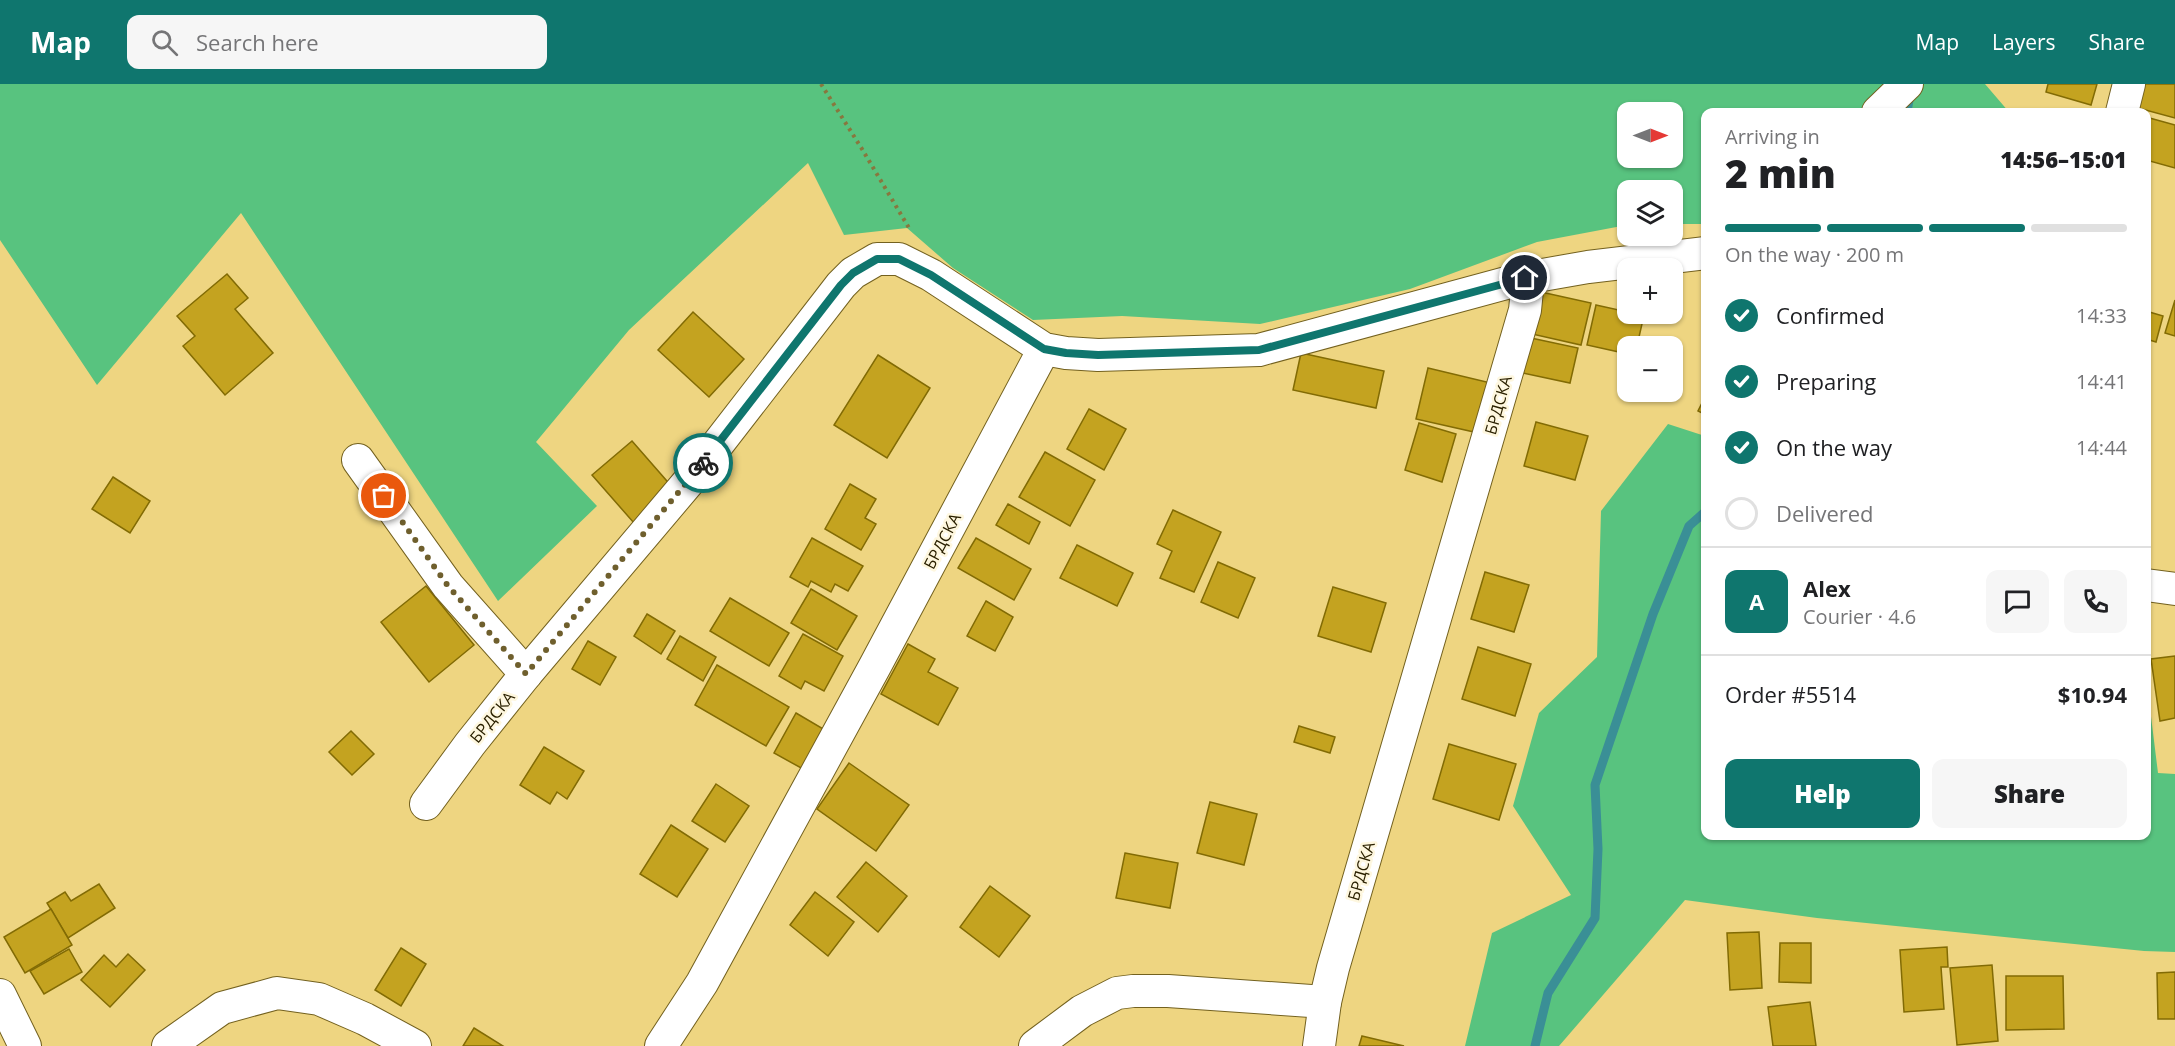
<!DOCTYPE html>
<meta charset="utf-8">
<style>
:root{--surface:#fff;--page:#f6f6f6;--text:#202124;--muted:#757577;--line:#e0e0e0;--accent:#0f766e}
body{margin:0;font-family:"Open Sans",sans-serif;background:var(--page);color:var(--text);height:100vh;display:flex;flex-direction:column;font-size:22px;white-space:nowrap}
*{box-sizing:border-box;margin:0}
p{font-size:20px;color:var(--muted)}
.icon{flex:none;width:33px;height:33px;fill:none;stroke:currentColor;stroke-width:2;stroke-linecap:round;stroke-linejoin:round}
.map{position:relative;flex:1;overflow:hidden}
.sheet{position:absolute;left:1701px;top:24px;width:450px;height:732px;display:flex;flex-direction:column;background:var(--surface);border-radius:12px;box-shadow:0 2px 4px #0004}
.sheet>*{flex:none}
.needle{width:39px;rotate:90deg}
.controls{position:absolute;left:1617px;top:18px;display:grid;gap:12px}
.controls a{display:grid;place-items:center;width:66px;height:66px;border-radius:12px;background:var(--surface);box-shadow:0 2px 4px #0004;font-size:30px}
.pin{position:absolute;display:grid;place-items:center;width:51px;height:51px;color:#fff;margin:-26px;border:3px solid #fff;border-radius:50%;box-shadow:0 2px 6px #0007}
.courier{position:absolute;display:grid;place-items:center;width:60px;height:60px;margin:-30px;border:4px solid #0f766e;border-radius:50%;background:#fff;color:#222;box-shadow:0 2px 8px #0007}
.overview em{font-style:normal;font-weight:800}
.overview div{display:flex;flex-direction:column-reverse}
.overview{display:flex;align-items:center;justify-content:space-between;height:102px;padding:0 24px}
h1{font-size:39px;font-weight:800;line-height:45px}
.bar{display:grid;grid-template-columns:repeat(4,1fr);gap:9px 6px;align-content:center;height:72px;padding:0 24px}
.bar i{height:8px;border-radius:4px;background:var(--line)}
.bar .selected{background:var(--accent)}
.bar p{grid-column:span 4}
.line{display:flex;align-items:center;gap:15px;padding:0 24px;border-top:2px solid var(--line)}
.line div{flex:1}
.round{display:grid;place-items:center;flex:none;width:63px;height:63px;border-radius:12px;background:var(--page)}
ol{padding:0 24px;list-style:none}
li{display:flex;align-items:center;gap:18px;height:66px}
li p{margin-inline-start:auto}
li .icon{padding:6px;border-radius:50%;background:var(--accent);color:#fff;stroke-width:4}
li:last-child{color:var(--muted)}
li i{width:33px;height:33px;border:3px solid var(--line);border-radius:50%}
.cta{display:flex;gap:12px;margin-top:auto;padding:12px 24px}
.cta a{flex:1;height:69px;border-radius:12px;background:var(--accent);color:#fff;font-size:24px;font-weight:800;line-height:69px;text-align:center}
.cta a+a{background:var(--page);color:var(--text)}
header{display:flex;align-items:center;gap:36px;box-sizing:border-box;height:84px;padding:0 30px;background:var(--accent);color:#fff}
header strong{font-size:28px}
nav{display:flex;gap:33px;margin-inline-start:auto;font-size:21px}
.search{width:420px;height:54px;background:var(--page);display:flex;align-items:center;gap:15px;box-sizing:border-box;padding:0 21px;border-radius:12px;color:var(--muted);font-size:22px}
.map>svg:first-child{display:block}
.green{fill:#58c37f;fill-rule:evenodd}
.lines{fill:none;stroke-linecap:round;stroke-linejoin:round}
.stream{stroke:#3a8f96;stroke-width:9}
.building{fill:#c4a320;stroke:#826b04;stroke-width:1.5}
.minor-casing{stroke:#73611f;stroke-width:34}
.path{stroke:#88773e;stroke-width:4;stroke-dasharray:3 4.5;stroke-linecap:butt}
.minor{stroke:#fff;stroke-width:32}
.done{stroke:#6f5f2d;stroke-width:6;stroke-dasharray:0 10.8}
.route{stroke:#0f766e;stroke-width:8}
.labels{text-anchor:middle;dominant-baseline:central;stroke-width:5;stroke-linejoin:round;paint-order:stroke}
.street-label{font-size:16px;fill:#2a2000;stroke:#fef7df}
</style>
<header>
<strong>Map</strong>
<div class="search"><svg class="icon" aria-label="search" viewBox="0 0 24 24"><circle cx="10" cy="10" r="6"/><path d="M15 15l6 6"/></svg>Search here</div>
<nav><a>Map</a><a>Layers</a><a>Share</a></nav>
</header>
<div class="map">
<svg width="2175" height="962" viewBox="0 0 2175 962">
<rect width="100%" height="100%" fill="#eed581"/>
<g class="green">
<path d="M 0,0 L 1985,0 L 2009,28 L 1706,28 L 1705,140 L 1673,140 L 1672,106 L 1628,106 L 1627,141 L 1537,158 L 1410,205 L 1260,240 L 1122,232 L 1033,236 L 953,184 L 907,144 L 844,151 L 808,79 L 629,246 L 536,358 L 597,422 L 498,517 L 241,129 L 97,301 L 0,156 ZM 1628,28 L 1672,28 L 1672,74 L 1628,74 Z"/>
<path d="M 1668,340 L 1705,352 L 1706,752 L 2146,752 L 2147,600 L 2158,689 L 2175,690 L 2175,868 L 2144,867 L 1817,834 L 1685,816 L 1559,962 L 1465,962 L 1492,849 L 1571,811 L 1513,722 L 1539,629 L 1597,573 L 1601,427 Z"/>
</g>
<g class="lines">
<g class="stream">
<path d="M 1907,28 L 1910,10"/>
<path d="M 1535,962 L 1548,909 L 1595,834 L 1598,765 L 1595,701 L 1653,530 L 1689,442 L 1706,427"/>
</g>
</g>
<g class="building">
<path d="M 2048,0 L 2097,0 L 2091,21 L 2046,8 Z"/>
<path d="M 2145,0 L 2175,0 L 2175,34 L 2138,24 Z"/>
<path d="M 2146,33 L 2175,41 L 2175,84 L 2146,76 Z"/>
<path d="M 227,190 L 248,214 L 235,225 L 273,269 L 225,311 L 183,262 L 195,252 L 177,232 Z"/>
<path d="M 1541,208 L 1591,219 L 1581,261 L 1532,250 Z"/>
<path d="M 2175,216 L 2175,252 L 2165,249 Z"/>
<path d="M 1596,221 L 1628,228 L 1628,230 L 1644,231 L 1637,262 L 1628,262 L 1628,270 L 1587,261 Z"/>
<path d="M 2146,227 L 2163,232 L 2156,258 L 2146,255 Z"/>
<path d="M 693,228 L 744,275 L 709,313 L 658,266 Z"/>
<path d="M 1531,254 L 1578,264 L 1570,299 L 1523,289 Z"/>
<path d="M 1301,269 L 1384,287 L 1376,324 L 1293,306 Z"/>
<path d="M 878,271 L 930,304 L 887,374 L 834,341 Z"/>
<path d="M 1428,284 L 1495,300 L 1483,350 L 1416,335 Z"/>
<path d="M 1706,311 L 1706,331 L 1698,327 Z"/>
<path d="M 1089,325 L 1126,345 L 1104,386 L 1067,365 Z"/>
<path d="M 1536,338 L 1588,352 L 1575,396 L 1524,382 Z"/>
<path d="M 1419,339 L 1456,350 L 1442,398 L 1405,386 Z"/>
<path d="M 632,357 L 673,404 L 634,439 L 592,391 Z"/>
<path d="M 1045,368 L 1095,396 L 1070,442 L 1019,413 Z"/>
<path d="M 113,393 L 150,417 L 130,449 L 92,425 Z"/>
<path d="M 850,400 L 876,415 L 865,434 L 876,440 L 861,466 L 825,445 Z"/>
<path d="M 1008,420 L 1040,438 L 1029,460 L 996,441 Z"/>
<path d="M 1173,426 L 1221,448 L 1194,508 L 1160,494 L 1172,467 L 1157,460 Z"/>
<path d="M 812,454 L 863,482 L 848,507 L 835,500 L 831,508 L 811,497 L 808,503 L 790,493 Z"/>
<path d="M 976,454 L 1031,485 L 1014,516 L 958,484 Z"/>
<path d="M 1077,461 L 1133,489 L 1117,522 L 1060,494 Z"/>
<path d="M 1218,478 L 1255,494 L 1238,534 L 1201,518 Z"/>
<path d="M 1485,488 L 1529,501 L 1514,548 L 1471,535 Z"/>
<path d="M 426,502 L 474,561 L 429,598 L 381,538 Z"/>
<path d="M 1333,503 L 1386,519 L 1371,568 L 1318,552 Z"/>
<path d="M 811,505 L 857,532 L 837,566 L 791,539 Z"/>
<path d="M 730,514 L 789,549 L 769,582 L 710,547 Z"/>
<path d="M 986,517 L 1013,533 L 995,567 L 967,552 Z"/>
<path d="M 647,530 L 675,547 L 661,570 L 634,552 Z"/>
<path d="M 803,550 L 843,572 L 824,607 L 805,597 L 801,605 L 779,592 Z"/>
<path d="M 680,552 L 716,573 L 703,597 L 667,575 Z"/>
<path d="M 588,557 L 616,573 L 600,601 L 572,585 Z"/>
<path d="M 908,560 L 935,575 L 928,588 L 958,604 L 938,641 L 881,610 Z"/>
<path d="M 1478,563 L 1531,580 L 1515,632 L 1462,615 Z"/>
<path d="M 2175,572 L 2175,634 L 2160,637 L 2151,575 Z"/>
<path d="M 717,581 L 789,623 L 766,662 L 695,621 Z"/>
<path d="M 796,629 L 825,646 L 803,685 L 774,669 Z"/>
<path d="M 1299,642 L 1335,653 L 1330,669 L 1294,658 Z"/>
<path d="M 351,647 L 374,670 L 352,691 L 329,668 Z"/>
<path d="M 1449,660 L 1516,680 L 1499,736 L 1433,715 Z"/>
<path d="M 544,663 L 584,687 L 567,715 L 557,708 L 550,720 L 520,701 Z"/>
<path d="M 849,679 L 909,721 L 876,767 L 817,725 Z"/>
<path d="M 716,700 L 749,722 L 725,758 L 692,737 Z"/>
<path d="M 1210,718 L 1257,730 L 1244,781 L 1197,769 Z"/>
<path d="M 671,741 L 708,765 L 677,813 L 640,790 Z"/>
<path d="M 1125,769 L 1178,779 L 1170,824 L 1116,814 Z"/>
<path d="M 866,778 L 907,812 L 878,848 L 837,813 Z"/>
<path d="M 99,800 L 115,824 L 68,854 L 47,819 L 65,808 L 71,817 Z"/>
<path d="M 990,802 L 1030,832 L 999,873 L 960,843 Z"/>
<path d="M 815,808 L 854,838 L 828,872 L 790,841 Z"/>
<path d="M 51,825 L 72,861 L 25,889 L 4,853 Z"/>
<path d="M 1759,848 L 1762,904 L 1730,906 L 1727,849 Z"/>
<path d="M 1780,859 L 1811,859 L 1811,899 L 1779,898 Z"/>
<path d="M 1947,863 L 1948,883 L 1941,883 L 1944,925 L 1904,928 L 1900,866 Z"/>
<path d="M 401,864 L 426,880 L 401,922 L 375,906 Z"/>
<path d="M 69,865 L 82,888 L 44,910 L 30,887 Z"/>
<path d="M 128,870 L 145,886 L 110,923 L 81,896 L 104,871 L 116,883 Z"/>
<path d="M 1992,881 L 1998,957 L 1957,961 L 1950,884 Z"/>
<path d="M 2175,888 L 2175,935 L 2158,935 L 2157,889 Z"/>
<path d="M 2006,892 L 2063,892 L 2064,945 L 2006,946 Z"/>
<path d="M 1810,918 L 1816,962 L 1773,962 L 1768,923 Z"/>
<path d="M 474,944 L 503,962 L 463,962 Z"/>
<path d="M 1362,952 L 1404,962 L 1359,962 Z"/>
</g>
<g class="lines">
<defs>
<g id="minor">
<path d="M 1878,28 L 1907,0"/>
<path d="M 2122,28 L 2129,0"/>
<path d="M 358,376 L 448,502 L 526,590"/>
<path d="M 2146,501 L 2175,505"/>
<path d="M 426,720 L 470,660 L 526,590 L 690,396 L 841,201 L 853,189 L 877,175 L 899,175 L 931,191 L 1044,265 L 1066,269 L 1098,271 L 1259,266 L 1525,194 L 1588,183 L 1706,169"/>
<path d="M 0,911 L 25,962"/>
<path d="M 168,962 L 222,924 L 277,909 L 319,915 L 365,935 L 415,962"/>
<path d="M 661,962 L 702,899 L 875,582 L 1044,265"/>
<path d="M 1035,962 L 1082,927 L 1117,909 L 1133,907 L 1168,907 L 1325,918"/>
<path d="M 1319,962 L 1325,918 L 1333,884 L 1525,226 L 1527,206 L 1525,194"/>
</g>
</defs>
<use href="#minor" class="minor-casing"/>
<path class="path" d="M 821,0 L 862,65 L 909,144"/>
<use href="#minor" class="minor"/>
</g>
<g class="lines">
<path class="done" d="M 384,412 L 448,502 L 526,590 L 703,379"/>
<path class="route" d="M 703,379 L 841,201 L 853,189 L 877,175 L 899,175 L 931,191 L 1044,265 L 1066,269 L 1098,271 L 1259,266 L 1525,194"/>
</g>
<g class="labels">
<g class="street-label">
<text transform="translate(1498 321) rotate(-74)">БРДСКА</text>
<text transform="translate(942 457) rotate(-62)">БРДСКА</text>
<text transform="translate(492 633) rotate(-51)">БРДСКА</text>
<text transform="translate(1361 787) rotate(-74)">БРДСКА</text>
</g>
</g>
</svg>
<div class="controls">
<a><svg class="needle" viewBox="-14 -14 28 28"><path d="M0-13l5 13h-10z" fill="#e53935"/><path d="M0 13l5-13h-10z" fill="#757577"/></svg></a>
<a><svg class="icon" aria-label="layers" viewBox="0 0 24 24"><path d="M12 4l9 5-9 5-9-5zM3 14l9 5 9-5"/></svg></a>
<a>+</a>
<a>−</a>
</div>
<div class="pin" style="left:384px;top:412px;background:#ea580c"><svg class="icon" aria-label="bag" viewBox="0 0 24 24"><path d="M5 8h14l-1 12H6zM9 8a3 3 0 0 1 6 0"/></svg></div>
<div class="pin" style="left:1525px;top:194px;background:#1f2937"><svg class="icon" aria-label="home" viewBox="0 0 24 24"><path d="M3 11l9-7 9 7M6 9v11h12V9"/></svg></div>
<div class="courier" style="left:703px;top:379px"><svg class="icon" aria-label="bike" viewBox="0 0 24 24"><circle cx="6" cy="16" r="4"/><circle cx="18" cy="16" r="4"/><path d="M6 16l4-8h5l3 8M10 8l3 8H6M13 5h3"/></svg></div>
<section class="sheet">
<div class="overview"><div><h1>2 min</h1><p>Arriving in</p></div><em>14:56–15:01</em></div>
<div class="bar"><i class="selected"></i><i class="selected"></i><i class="selected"></i><i></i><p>On the way · 200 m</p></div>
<ol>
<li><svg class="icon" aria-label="check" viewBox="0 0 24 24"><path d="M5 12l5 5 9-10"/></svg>Confirmed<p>14:33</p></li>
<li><svg class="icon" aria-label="check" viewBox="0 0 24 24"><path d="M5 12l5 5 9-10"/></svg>Preparing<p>14:41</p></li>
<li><svg class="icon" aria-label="check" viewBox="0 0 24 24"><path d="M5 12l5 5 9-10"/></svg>On the way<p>14:44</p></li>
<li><i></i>Delivered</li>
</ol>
<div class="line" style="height:108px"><b class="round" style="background:var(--accent);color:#fff">A</b><div><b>Alex</b><p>Courier · 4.6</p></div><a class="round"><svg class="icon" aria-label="chat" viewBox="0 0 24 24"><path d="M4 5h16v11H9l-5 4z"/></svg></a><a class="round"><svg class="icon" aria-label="phone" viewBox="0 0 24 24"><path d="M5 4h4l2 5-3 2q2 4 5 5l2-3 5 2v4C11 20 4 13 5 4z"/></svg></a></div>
<div class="line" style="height:78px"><div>Order #5514</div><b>$10.94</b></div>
<div class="cta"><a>Help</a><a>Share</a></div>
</section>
</div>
